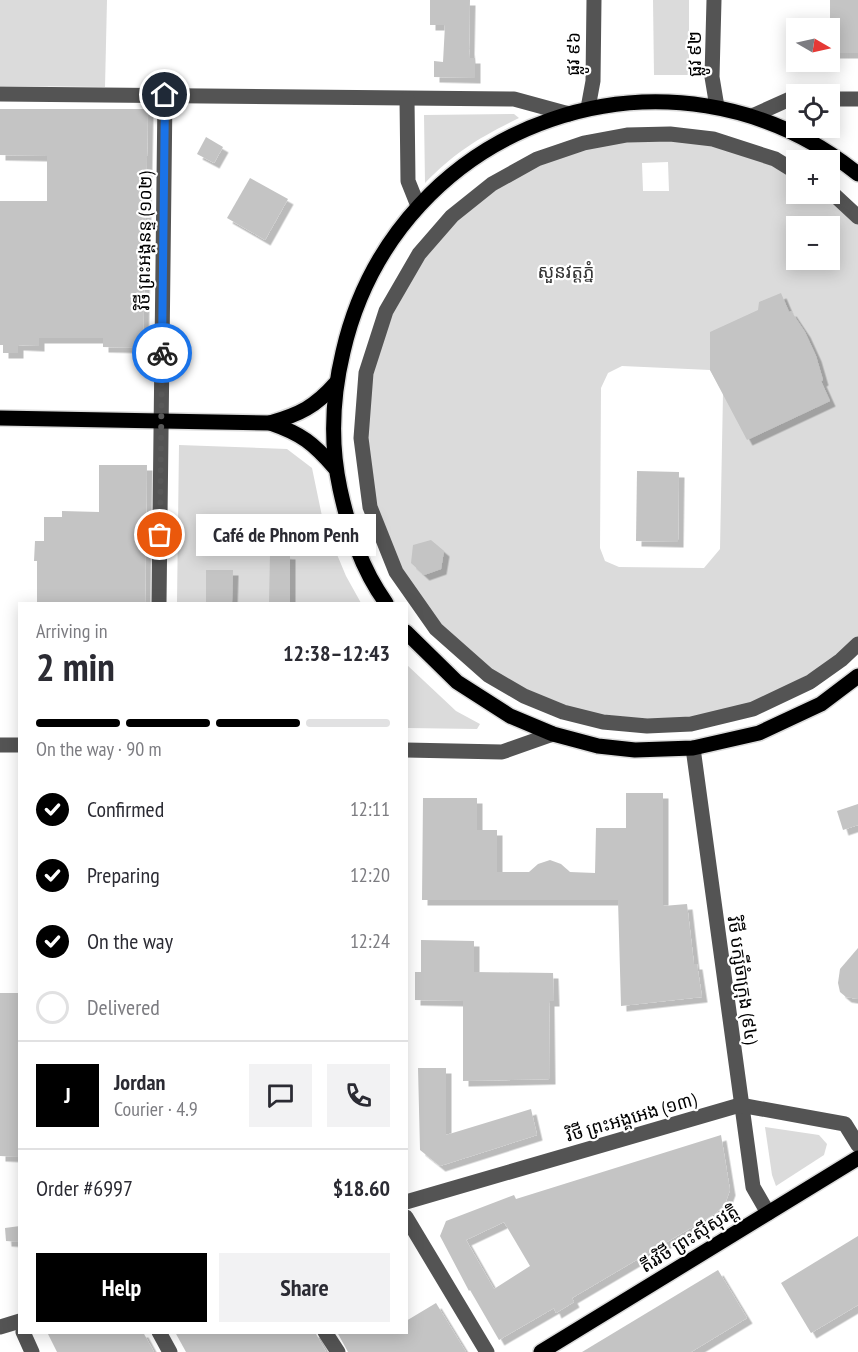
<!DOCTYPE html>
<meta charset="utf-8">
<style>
:root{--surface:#fff;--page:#f2f2f3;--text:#2b2b33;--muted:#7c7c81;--line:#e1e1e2;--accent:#000}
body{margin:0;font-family:"PT Sans Narrow","Noto Sans Khmer",sans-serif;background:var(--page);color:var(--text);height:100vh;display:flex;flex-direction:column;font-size:22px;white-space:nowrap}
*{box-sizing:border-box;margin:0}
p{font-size:20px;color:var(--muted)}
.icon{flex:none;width:33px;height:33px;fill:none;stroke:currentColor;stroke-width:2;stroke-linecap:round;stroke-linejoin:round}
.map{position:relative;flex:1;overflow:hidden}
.drawer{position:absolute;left:18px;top:602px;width:390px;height:732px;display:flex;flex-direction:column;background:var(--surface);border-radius:0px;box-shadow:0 3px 15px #0003}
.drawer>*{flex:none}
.needle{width:39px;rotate:99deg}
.tools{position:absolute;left:786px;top:18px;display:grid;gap:12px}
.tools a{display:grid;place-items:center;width:54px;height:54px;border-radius:0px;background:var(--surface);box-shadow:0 3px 15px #0003;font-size:30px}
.pin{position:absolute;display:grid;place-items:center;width:51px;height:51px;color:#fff;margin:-26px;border:3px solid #fff;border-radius:50%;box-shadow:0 2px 6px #0007}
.courier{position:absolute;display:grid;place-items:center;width:60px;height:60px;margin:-30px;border:4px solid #1a73e8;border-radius:50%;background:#fff;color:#222;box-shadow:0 2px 8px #0007}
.bubble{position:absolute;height:42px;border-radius:0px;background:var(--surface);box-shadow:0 3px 15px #0003;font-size:20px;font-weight:700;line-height:42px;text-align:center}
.overview em{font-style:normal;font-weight:700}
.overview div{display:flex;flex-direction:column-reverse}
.overview{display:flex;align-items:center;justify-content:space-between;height:102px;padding:0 18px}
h1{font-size:39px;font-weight:700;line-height:45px}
.bar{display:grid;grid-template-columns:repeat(4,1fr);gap:9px 6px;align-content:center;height:72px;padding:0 18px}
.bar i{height:8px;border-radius:4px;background:var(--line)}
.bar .active{background:var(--accent)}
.bar p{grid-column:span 4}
.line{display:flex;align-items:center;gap:15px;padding:0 18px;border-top:2px solid var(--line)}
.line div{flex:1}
.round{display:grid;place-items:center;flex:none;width:63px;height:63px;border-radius:0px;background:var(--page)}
ol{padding:0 18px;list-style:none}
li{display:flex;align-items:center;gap:18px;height:66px}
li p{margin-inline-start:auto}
li .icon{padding:6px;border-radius:50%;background:var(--accent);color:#fff;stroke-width:4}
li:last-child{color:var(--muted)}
li i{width:33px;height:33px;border:3px solid var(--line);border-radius:50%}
.button{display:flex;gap:12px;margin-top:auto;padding:12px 18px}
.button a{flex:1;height:69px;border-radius:0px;background:var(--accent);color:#fff;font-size:24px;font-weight:700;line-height:69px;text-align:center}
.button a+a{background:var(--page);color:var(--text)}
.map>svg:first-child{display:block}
.green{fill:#dbdbdb;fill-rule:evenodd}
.building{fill:#c4c4c4;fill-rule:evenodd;filter:url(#shadow)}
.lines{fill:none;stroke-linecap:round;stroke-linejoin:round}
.major-casing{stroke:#dbdbdb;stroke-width:18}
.minor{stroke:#545454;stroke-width:15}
.major{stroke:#000;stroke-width:15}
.done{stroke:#595959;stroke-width:6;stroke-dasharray:0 10.8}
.route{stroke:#1a73e8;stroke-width:8}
.labels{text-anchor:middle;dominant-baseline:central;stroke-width:4.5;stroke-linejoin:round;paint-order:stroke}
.street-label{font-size:18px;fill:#000;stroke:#fff}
.park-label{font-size:18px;fill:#323232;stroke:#fff}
</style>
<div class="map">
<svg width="858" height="1352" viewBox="0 0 858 1352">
<defs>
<filter id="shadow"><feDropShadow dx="5.5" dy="5.5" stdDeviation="0" flood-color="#0004"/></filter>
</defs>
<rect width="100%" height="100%" fill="#fff"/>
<g class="green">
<path d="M 0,0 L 107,0 L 105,87 L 0,86 Z"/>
<path d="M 653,0 L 689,0 L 689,75 L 654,75 Z"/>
<path d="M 514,114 L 519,118 C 480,137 455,152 425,183 L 424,115 Z"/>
<path d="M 627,138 L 713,143 L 796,175 L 796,194 L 827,194 L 858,222 L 858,640 L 839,657 L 752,706 L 691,721 L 647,723 L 564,709 L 490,672 L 439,627 L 399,570 L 374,506 L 364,438 L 370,373 L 389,312 L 421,256 L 454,218 L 538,162 ZM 668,162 L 669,191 L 643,191 L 642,163 ZM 796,226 L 830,226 L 830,260 L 796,260 ZM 622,366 L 710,370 L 723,393 L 720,549 L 704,568 L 619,567 L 605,561 L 600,548 L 601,388 L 608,373 Z"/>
<path d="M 179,445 L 287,449 L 312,468 L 323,521 L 346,576 L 361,603 L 177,603 Z"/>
<path d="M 407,665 L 456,711 L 480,724 L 477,729 L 407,728 Z"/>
<path d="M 765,1127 L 819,1135 L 827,1144 L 824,1155 L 776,1186 L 772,1175 Z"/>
</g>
<g class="building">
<path d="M 430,0 L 470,0 L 469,49 L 470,58 L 475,58 L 475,78 L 434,77 L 434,61 L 443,62 L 445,25 L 430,25 Z"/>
<rect x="830" y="0" width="28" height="53"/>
<path d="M 0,109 L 148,109 L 143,348 L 103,347 L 103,338 L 39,338 L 39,346 L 18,345 L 18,353 L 3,353 L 3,345 L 0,345 L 0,201 L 47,201 L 47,156 L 0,155 Z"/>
<path d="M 206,137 L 223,147 L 214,163 L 197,154 Z"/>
<path d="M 250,178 L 288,199 L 265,240 L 227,218 Z"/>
<path d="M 781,293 L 789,312 L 791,311 L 805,332 L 816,356 L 823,380 L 821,381 L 830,401 L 747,440 L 710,370 L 710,332 L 758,310 L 759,302 Z"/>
<path d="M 99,465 L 147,465 L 145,603 L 37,603 L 37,561 L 34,561 L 35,541 L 44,541 L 44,517 L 62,517 L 62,511 L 99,512 Z"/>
<path d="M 637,471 L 679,472 L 678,542 L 636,541 Z"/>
<path d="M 431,540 L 444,551 L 441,569 L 424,575 L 411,563 L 413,545 Z"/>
<path d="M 270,553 L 290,554 L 290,603 L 269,603 Z"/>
<path d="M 206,570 L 233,570 L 232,603 L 206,603 Z"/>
<path d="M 626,793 L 663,793 L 663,906 L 687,904 L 694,964 L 697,964 L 702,997 L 621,1006 L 618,900 L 422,900 L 423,798 L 477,798 L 477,830 L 497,830 L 497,872 L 529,872 L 538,864 L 550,860 L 561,864 L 570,872 L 595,873 L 596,828 L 626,828 Z"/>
<path d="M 858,804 L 858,825 L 843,830 L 837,811 Z"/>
<path d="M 421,940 L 474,941 L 474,972 L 553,973 L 554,1001 L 549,1001 L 550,1079 L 463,1081 L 463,1001 L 415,1000 L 415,972 L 421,972 Z"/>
<path d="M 858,948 L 858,999 L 846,997 L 840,992 L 838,983 L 840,969 Z"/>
<path d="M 0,993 L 20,993 L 20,1157 L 0,1156 Z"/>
<path d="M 418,1068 L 446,1068 L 446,1135 L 531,1109 L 537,1135 L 440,1166 L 420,1150 Z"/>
<path d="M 721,1135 L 730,1190 L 725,1204 L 716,1213 L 572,1298 L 574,1302 L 556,1313 L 554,1308 L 499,1340 L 470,1290 L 469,1291 L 440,1236 L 446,1221 L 514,1195 L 516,1199 ZM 504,1222 L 530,1266 L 494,1289 L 466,1240 Z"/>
<path d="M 20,1226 L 20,1242 L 6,1241 L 5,1228 Z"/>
<path d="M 858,1236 L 858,1305 L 811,1333 L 781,1283 Z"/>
<path d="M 718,1270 L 747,1318 L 691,1352 L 582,1352 Z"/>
<path d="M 436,1303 L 466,1352 L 348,1352 L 337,1332 L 406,1332 L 406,1321 Z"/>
<path d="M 47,1332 L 143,1332 L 154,1352 L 57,1352 Z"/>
<path d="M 175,1332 L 315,1332 L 326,1352 L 186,1352 Z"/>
</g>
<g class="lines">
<defs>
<g id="major">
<path d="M 0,418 L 270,423 C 302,434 313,443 335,468"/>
<path d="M 270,423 C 300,414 315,407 336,383"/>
<path d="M 386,603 C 361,568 349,530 340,489 C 330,443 332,398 343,352 C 396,120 672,24 858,174"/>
<path d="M 406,632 L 457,682 L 510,716 L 553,734 L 598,746 L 635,750 L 693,748 L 759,733 L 821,704 L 858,676"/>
<path d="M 541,1352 L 858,1158"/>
</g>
</defs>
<use href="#major" class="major-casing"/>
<g class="minor">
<path d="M 714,0 L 712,77 L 717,107"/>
<path d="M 0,94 L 514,99 L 569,114"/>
<path d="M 407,99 L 408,181 L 418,206"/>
<path d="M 830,99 L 858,99"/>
<path d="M 588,108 L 593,81 L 594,0"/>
<path d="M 752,116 L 792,98 L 796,98"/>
<path d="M 796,172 L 775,159 L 713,139 L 670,134 L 627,135 L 584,143 L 537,159 L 492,184 L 452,216 L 419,254 L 386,311 L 366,373 L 361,438 L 370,507 L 396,572 L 436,629 L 488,675 L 524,696 L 563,712 L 603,722 L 647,726 L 691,724 L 753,709 L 810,682 L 841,660 L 858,644"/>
<path d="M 830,191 L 858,217"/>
<path d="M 159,603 L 165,95"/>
<path d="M 0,745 L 20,745"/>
<path d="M 693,748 L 753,1187 L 768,1213"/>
<path d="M 406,750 L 502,752 L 553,734"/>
<path d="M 406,1202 L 740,1105 L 845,1124 L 858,1145"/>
<path d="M 406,1217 L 487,1352"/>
<path d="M 0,1327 L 20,1321"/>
<path d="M 23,1332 L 32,1352"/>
<path d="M 159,1332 L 170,1352"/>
<path d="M 325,1332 L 338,1352"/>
</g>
<use href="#major" class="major"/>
</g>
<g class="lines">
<path class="done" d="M 160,535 L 162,353"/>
<path class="route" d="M 162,353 L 165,95"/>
</g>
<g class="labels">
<g class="street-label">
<text transform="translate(573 54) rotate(-89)">ផ្លូវ ៩៦</text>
<text transform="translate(694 54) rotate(-90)">ផ្លូវ ៩២</text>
<text transform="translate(144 241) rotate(-89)">វិថី ព្រះអង្គនន្ទ (១០២)</text>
<text transform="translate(743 980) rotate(82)">វិថី បក្សីចំាក្រុង (៩៤)</text>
<text transform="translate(631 1117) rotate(-16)">វិថី ព្រះអង្គអេង (១៣)</text>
<text transform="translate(689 1238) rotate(-32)">តីរវិថី ព្រះស៊ីសុវត្តិ</text>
</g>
<g class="park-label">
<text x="566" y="271">សួនវត្ដភ្នំ</text>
</g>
</g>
</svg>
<div class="tools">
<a><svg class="needle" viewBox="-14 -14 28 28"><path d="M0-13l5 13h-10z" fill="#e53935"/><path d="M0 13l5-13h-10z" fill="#7c7c81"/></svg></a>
<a><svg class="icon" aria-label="locate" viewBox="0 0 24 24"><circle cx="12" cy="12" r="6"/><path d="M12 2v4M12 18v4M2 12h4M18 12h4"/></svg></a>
<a>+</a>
<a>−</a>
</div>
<div class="pin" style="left:160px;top:535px;background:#ea580c"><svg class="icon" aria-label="bag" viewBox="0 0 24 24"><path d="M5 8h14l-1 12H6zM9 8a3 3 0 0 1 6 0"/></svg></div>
<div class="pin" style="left:165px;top:95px;background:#1f2937"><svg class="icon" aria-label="home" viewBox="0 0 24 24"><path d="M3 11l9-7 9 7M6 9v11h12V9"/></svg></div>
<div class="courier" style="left:162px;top:353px"><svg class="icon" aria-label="bike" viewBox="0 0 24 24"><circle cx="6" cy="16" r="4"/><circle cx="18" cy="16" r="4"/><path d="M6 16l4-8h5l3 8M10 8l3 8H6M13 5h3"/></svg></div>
<div class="bubble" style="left:196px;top:514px;width:180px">Café de Phnom Penh</div>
<section class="drawer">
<div class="overview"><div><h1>2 min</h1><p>Arriving in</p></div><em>12:38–12:43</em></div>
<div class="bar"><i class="active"></i><i class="active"></i><i class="active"></i><i></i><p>On the way · 90 m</p></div>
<ol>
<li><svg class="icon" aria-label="check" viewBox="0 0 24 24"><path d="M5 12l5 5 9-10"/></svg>Confirmed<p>12:11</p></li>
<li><svg class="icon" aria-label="check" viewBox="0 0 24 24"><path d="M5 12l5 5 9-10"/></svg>Preparing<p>12:20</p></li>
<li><svg class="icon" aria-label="check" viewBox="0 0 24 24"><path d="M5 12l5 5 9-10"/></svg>On the way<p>12:24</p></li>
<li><i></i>Delivered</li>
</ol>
<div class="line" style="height:108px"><b class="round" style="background:var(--accent);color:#fff">J</b><div><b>Jordan</b><p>Courier · 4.9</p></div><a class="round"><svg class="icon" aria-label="chat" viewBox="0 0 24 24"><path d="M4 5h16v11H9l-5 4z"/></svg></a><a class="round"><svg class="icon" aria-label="phone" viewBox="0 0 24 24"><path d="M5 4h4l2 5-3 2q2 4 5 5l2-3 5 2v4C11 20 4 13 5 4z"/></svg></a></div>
<div class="line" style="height:78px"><div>Order #6997</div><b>$18.60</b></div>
<div class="button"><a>Help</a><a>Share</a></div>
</section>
</div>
